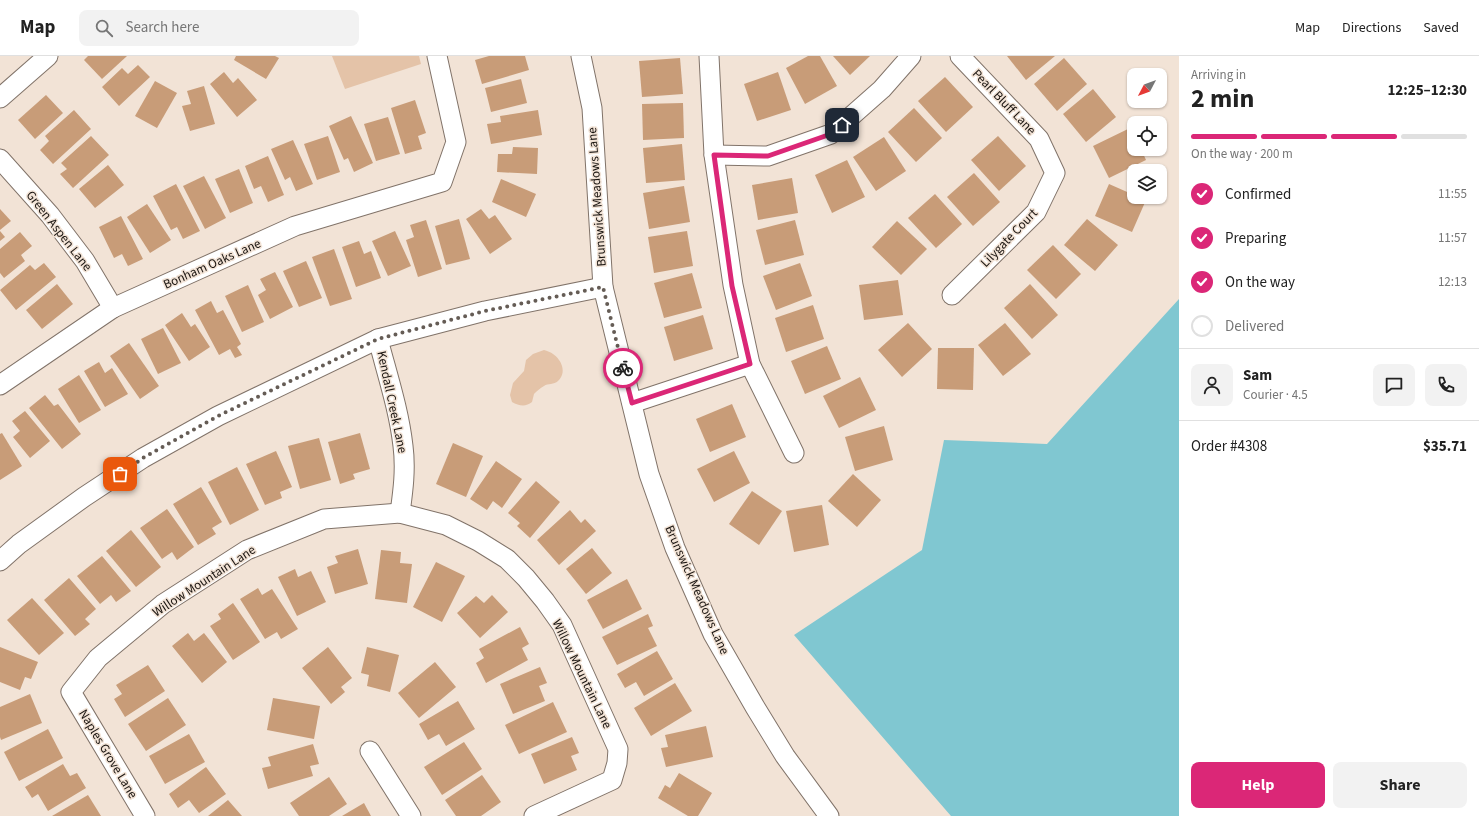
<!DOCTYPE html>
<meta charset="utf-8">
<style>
:root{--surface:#fff;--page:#f2f2f2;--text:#222;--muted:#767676;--line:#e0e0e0;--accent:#db2777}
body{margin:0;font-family:"Source Sans 3",sans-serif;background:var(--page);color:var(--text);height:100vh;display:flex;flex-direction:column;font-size:15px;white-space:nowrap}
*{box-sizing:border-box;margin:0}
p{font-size:13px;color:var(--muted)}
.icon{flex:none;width:22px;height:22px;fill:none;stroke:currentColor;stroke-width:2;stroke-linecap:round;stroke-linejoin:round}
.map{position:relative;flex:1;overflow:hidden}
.details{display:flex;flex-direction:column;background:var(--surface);width:300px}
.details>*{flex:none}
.needle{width:26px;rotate:229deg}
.controls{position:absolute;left:1127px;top:12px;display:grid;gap:8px}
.controls a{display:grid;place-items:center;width:40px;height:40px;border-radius:8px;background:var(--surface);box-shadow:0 1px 3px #0004;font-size:20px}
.pin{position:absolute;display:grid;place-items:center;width:34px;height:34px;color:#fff;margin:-17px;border-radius:8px;box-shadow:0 2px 6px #0006}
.courier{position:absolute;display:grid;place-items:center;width:40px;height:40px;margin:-20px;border:3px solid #db2777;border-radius:50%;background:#fff;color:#222;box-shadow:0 1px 5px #0007}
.overview em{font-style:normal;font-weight:700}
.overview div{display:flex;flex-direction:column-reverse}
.overview{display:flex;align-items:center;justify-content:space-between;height:68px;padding:0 12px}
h1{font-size:26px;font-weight:700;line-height:30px}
.bar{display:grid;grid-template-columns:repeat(4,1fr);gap:6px 4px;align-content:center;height:48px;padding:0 12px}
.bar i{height:5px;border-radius:3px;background:var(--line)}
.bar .current{background:var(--accent)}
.bar p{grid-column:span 4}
.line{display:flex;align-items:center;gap:10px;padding:0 12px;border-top:1px solid var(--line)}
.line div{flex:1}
.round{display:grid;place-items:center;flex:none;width:42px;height:42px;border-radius:8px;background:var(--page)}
ol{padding:0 12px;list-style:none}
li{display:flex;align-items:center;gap:12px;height:44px}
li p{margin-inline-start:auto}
li .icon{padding:4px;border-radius:50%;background:var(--accent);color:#fff;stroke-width:4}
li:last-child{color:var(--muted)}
li i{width:22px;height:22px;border:2px solid var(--line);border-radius:50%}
.button{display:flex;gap:8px;margin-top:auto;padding:8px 12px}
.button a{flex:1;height:46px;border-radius:8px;background:var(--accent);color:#fff;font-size:16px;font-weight:700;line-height:46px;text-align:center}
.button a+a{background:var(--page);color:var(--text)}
header{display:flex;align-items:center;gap:24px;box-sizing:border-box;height:56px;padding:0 20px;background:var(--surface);border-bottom:1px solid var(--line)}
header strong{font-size:19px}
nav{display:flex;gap:22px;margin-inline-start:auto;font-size:14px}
.search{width:280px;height:36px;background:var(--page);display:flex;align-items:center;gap:10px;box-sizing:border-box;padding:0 14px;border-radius:8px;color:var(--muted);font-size:15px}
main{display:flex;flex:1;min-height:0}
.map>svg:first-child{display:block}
.green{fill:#e4c3a8}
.water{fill:#80c7d1}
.building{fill:#c89c78}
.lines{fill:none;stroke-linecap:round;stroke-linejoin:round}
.minor-casing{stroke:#817369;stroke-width:21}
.minor{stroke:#fff;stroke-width:19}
.done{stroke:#655c55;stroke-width:4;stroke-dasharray:0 7.2}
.route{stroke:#db2777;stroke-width:5}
.labels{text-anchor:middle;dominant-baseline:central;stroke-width:3;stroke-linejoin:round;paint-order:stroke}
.street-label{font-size:13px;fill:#191410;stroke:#f2e3d6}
</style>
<header>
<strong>Map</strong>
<div class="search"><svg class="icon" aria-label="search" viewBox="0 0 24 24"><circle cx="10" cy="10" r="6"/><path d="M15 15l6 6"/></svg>Search here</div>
<nav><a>Map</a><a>Directions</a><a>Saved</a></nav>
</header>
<main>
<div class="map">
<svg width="1179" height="760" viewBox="0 0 1179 760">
<rect width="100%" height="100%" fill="#f2e3d6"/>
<g class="green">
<path d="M 332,0 L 419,0 L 421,8 L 345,33 Z"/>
<path d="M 544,294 C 547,295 551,296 553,298 C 562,304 567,317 558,325 C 554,329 548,327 544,330 C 540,332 537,335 534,338 L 532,346 C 526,351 519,350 512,346 L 510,339 L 513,327 L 524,315 L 526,304 L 533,298 Z"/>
</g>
<path class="water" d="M 1179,243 L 1179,760 L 951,760 L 794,579 L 922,494 L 944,384 L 1047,388 Z"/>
<g class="building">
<path d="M 88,0 L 127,0 L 102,23 L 84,4 Z"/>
<path d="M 236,0 L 275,0 L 279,2 L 266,23 L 234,4 Z"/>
<path d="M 489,0 L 525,0 L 529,14 L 482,28 L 475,4 Z"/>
<path d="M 808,0 L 820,0 L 837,30 L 805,48 L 786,12 Z"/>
<path d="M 833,0 L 870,0 L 850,19 Z"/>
<path d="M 1007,0 L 1055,0 L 1026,24 Z"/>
<path d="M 680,2 L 683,38 L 642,41 L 639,5 Z"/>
<path d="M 1064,2 L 1087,28 L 1057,55 L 1034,28 Z"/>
<path d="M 138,9 L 150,21 L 119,50 L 102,31 L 122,12 L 128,18 Z"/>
<path d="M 224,16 L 233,27 L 238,22 L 257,44 L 237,61 L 210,28 Z"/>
<path d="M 778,16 L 791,54 L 757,65 L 744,28 Z"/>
<path d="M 945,21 L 973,51 L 946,76 L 918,45 Z"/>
<path d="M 521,23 L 527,47 L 491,56 L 485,32 Z"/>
<path d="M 155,25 L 177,37 L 157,72 L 135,60 Z"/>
<path d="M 204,30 L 215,68 L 190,75 L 182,50 L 191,48 L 187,35 Z"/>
<path d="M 1093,33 L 1116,61 L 1086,86 L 1063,58 Z"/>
<path d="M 46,39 L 63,57 L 35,83 L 18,64 Z"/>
<path d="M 415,44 L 426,77 L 418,80 L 422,93 L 405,98 L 391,52 Z"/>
<path d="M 683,47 L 684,82 L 643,84 L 642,48 Z"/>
<path d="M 914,52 L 942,82 L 916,106 L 888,76 Z"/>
<path d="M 74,54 L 91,73 L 53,108 L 40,94 L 49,85 L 45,80 Z"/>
<path d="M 538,54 L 542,79 L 491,88 L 487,68 L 501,66 L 500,60 Z"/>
<path d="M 351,60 L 373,107 L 354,116 L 348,102 L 344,104 L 329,70 Z"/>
<path d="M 388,61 L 400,98 L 376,105 L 364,68 Z"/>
<path d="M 1130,72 L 1134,80 L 1134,93 L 1141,93 L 1146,104 L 1109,122 L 1093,90 Z"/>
<path d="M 91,80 L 109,99 L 73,132 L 60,118 L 67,113 L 61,107 Z"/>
<path d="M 328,80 L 340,116 L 317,124 L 304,88 Z"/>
<path d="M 998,80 L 1026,110 L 999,135 L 971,104 Z"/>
<path d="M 884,81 L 906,115 L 876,135 L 853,101 Z"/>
<path d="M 293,84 L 313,128 L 296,135 L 290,121 L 285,124 L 271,93 Z"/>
<path d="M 682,88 L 685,124 L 646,127 L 643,92 Z"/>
<path d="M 513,91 L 538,92 L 537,118 L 497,116 L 498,98 L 512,98 Z"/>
<path d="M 268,100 L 284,139 L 268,146 L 261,130 L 254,133 L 245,110 Z"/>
<path d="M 847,104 L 865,141 L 832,157 L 815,119 Z"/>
<path d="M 108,109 L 124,129 L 95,152 L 79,133 Z"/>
<path d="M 239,113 L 253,147 L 230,157 L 215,123 Z"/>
<path d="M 974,117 L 1000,146 L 973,170 L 947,141 Z"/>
<path d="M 204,120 L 226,162 L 205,173 L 183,130 Z"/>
<path d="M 792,122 L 798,157 L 758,164 L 752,129 Z"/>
<path d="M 501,123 L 536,138 L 526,161 L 492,146 Z"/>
<path d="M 176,128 L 200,175 L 183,183 L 177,171 L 171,174 L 153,140 Z"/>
<path d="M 1109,128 L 1134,139 L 1134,141 L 1139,141 L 1146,144 L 1132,176 L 1095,160 Z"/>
<path d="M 684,130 L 690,166 L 649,173 L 643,137 Z"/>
<path d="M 935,138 L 962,168 L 936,192 L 908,162 Z"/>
<path d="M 147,148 L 171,184 L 150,197 L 127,161 Z"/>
<path d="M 0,153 L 11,165 L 0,174 Z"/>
<path d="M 481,153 L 489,163 L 495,159 L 512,183 L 490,198 L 466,163 Z"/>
<path d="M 121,160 L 143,203 L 128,210 L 122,198 L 114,202 L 99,171 Z"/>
<path d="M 459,163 L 470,203 L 446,209 L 435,170 Z"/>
<path d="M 1087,163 L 1118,189 L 1095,215 L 1064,189 Z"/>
<path d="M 426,164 L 442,213 L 418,221 L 406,184 L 414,181 L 410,169 Z"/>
<path d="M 795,164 L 804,199 L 765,209 L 756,174 Z"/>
<path d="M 897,165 L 927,193 L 901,219 L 872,191 Z"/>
<path d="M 0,175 L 5,181 L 0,185 Z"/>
<path d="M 395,175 L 411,210 L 388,220 L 372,185 Z"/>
<path d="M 687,175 L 693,210 L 654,217 L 648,181 Z"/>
<path d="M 20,176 L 32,190 L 21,199 L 25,205 L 4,222 L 0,217 L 0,193 Z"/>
<path d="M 359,185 L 364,198 L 371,195 L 381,222 L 356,231 L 342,191 Z"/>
<path d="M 1053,189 L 1081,218 L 1056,243 L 1027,214 Z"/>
<path d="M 334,193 L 352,243 L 330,250 L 312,201 Z"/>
<path d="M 306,205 L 322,242 L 299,251 L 283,215 Z"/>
<path d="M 44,207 L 56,221 L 16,254 L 0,234 L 30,209 L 35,214 Z"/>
<path d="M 800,207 L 812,240 L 776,254 L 763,220 Z"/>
<path d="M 275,216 L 293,251 L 270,263 L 258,239 L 266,234 L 260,223 Z"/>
<path d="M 692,217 L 702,252 L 664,262 L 654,227 Z"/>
<path d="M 898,224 L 903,259 L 864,264 L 859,229 Z"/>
<path d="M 57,228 L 73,248 L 42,273 L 26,254 Z"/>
<path d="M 1030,228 L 1058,259 L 1032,283 L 1004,252 Z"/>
<path d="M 248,229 L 264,266 L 242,276 L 225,240 Z"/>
<path d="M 211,245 L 217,257 L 223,254 L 241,288 L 237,291 L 242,299 L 235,302 L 230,293 L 219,299 L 195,254 Z"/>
<path d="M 813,249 L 824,283 L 786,296 L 775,262 Z"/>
<path d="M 182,257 L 191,271 L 195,268 L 210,291 L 189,305 L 165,269 Z"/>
<path d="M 703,259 L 713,293 L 674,305 L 664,271 Z"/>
<path d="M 908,267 L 932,293 L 902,321 L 878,294 Z"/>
<path d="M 1005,267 L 1031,298 L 1003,320 L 978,289 Z"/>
<path d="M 163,272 L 181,307 L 158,318 L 141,283 Z"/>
<path d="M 129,287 L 159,330 L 140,343 L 110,300 Z"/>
<path d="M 827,290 L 841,323 L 805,338 L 791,305 Z"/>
<path d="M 938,292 L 974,292 L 973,334 L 937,333 Z"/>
<path d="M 99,306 L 105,317 L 112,312 L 128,338 L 105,351 L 84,315 Z"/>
<path d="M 79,319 L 101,354 L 79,367 L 58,333 Z"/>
<path d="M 860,321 L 876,354 L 839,372 L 823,340 Z"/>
<path d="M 45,339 L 54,350 L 58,348 L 81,378 L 62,393 L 29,352 Z"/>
<path d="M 732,348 L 746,381 L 710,396 L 696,363 Z"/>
<path d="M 25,355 L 50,385 L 30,402 L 13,381 L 20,375 L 12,365 Z"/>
<path d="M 884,370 L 893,404 L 855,415 L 845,381 Z"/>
<path d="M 2,377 L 22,410 L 0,424 L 0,378 Z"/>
<path d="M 360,377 L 370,413 L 353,418 L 355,423 L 340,428 L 328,386 Z"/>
<path d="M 319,382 L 331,424 L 300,433 L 288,390 Z"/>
<path d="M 453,387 L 483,400 L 466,441 L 436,428 Z"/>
<path d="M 276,395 L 292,431 L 280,436 L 282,442 L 265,449 L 246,408 Z"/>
<path d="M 734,395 L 750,427 L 714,446 L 697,413 Z"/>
<path d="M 496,405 L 522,423 L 502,452 L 493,445 L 487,454 L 470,443 Z"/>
<path d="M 237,411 L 259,454 L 230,469 L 208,426 Z"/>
<path d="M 853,418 L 881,444 L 857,471 L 828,445 Z"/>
<path d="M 536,425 L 560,446 L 530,482 L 517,470 L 520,467 L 508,457 Z"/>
<path d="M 201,431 L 222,466 L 212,472 L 216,478 L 198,489 L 173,448 Z"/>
<path d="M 752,435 L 782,455 L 759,489 L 729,468 Z"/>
<path d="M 822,449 L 829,489 L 794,496 L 786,455 Z"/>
<path d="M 167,453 L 194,491 L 177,504 L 172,496 L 162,503 L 140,472 Z"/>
<path d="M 570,454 L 581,467 L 585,463 L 596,475 L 559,509 L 537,484 Z"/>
<path d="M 131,474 L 161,511 L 136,531 L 106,495 Z"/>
<path d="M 592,492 L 612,517 L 586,538 L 566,513 Z"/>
<path d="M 358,493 L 368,528 L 335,538 L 327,511 L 338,507 L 335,500 Z"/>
<path d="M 381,494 L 401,496 L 400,507 L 412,508 L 407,547 L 375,543 Z"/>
<path d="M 102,500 L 131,535 L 116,546 L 111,539 L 100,548 L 77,520 Z"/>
<path d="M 436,506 L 465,520 L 442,566 L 413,551 Z"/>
<path d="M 295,513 L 298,521 L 311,515 L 326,546 L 297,560 L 278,521 Z"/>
<path d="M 69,522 L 96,553 L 85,563 L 90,568 L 75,580 L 44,544 Z"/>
<path d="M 627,523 L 642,553 L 603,573 L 587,544 Z"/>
<path d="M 258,532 L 262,539 L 272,533 L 298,573 L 281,583 L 277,576 L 265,583 L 240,543 Z"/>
<path d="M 492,539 L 508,556 L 480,582 L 457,557 L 476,540 L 484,547 Z"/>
<path d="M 32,542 L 64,577 L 39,599 L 7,564 Z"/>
<path d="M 233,547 L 260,586 L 233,604 L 210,570 L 221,563 L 218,558 Z"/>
<path d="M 648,558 L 653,570 L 648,572 L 657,590 L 617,609 L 602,581 Z"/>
<path d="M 520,571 L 529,588 L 522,592 L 528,604 L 486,627 L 476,607 L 484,602 L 479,593 Z"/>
<path d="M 188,577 L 194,585 L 204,577 L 227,606 L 202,627 L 172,590 Z"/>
<path d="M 0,591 L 38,606 L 31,623 L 25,621 L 20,634 L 0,626 Z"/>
<path d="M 328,591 L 352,622 L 341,631 L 345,636 L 331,648 L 302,612 Z"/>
<path d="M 367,591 L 399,599 L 390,636 L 367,630 L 369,619 L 361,617 Z"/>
<path d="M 657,595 L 673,623 L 644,640 L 636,626 L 625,632 L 617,618 Z"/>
<path d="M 435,606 L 456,631 L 419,662 L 398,637 Z"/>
<path d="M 148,609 L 165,635 L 125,661 L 114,643 L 122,638 L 116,629 Z"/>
<path d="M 540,611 L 547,627 L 539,630 L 545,645 L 513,658 L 500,628 Z"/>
<path d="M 675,627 L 692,655 L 651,680 L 634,652 Z"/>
<path d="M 30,638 L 42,667 L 1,684 L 0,681 L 0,651 Z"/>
<path d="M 168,642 L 186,669 L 146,695 L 128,668 Z"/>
<path d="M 273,642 L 320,650 L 314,683 L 267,674 Z"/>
<path d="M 458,645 L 475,673 L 446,690 L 439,678 L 428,684 L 419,668 Z"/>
<path d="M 553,646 L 567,676 L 519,698 L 505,669 Z"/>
<path d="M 706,670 L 713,701 L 666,711 L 661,692 L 668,691 L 665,679 Z"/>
<path d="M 48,673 L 63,702 L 19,725 L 4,696 Z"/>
<path d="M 189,678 L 205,706 L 165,728 L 149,700 Z"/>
<path d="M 572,681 L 579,697 L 571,700 L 577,714 L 544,728 L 531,698 Z"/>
<path d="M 464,686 L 482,713 L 442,739 L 424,711 Z"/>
<path d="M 313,688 L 319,708 L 310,710 L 313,720 L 268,733 L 262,712 L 271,710 L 268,701 Z"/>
<path d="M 63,708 L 70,720 L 77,717 L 86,732 L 48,755 L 38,738 L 32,742 L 25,731 Z"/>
<path d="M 206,711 L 226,738 L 199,757 L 189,744 L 178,752 L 169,738 Z"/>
<path d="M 679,717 L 712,737 L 698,760 L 688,760 L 658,742 L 665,729 L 670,732 Z"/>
<path d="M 482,719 L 501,746 L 481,760 L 456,760 L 445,744 Z"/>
<path d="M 329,721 L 347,748 L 329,760 L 299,760 L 290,747 Z"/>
<path d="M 88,739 L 101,760 L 52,760 Z"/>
<path d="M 228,744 L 242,760 L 208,760 Z"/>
<path d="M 364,747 L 371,760 L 342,760 Z"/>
</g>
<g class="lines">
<defs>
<g id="minor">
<path d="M 581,0 L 592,52 L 603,231 L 649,418 L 675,492 L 713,578 L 755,651 L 785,700 L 829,760"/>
<path d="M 709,0 L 714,99 L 733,229 L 750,308 L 794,397"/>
<path d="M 0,42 L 48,0"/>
<path d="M 714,99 L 768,100 L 831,78 L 882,33 L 911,0"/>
<path d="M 0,103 L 50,159 L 85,205 L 113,252"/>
<path d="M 952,239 L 1036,156 L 1055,117 L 1039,83 L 960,0"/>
<path d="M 378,283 C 387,318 399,354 403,390 C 406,413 403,435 400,457"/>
<path d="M 0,329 L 113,252 L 295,170 L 442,126 L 456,86 L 437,0"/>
<path d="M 632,347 L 750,308"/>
<path d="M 0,505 L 19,488 L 84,441 L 143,402 L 218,360 L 378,283 L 485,255 L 603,231"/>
<path d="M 370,695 L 411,760"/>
<path d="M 145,760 L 71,636 L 98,602 L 163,548 L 247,494 L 324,463 L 400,457 L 446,469 L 478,485 L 507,503 L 526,522 L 545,545 L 562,569 L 618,693 L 617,707 L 612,724 L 534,760"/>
</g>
</defs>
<use href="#minor" class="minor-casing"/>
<use href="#minor" class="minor"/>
</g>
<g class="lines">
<path class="done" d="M 120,418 L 143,402 L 218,360 L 378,283 L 485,255 L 603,231 L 623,312"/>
<path class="route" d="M 623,312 L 632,347 L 750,308 L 732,230 L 714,99 L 768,100 L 831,78 L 842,69"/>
</g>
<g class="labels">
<g class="street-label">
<text transform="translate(1004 46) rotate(46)">Pearl Bluff Lane</text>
<text transform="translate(597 141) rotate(-94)">Brunswick Meadows Lane</text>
<text transform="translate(59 175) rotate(52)">Green Aspen Lane</text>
<text transform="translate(1009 182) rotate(-46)">Lilygate Court</text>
<text transform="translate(212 208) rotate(-24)">Bonham Oaks Lane</text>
<text transform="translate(392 346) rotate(78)">Kendall Creek Lane</text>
<text transform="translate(204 525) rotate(-33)">Willow Mountain Lane</text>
<text transform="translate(697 534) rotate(66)">Brunswick Meadows Lane</text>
<text transform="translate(582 618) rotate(64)">Willow Mountain Lane</text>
<text transform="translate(108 698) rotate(59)">Naples Grove Lane</text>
</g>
</g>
</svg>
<div class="controls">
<a><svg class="needle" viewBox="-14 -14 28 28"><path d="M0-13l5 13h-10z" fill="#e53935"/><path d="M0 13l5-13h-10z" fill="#767676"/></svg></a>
<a><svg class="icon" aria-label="locate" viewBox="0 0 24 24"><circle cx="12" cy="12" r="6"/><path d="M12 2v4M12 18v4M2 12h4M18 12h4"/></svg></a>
<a><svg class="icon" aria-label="layers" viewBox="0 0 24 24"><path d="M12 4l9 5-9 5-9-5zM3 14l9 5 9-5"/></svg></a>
</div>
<div class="pin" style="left:120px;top:418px;background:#ea580c"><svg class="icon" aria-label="bag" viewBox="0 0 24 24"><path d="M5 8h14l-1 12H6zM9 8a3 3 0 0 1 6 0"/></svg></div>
<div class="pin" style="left:842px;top:69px;background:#1f2937"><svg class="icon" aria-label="home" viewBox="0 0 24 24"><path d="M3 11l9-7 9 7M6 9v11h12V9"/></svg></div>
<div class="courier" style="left:623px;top:312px"><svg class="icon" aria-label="bike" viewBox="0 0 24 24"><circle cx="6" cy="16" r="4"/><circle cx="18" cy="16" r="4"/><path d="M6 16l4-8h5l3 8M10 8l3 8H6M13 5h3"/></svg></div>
</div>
<section class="details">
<div class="overview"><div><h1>2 min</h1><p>Arriving in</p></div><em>12:25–12:30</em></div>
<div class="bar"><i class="current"></i><i class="current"></i><i class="current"></i><i></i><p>On the way · 200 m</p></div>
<ol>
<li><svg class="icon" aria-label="check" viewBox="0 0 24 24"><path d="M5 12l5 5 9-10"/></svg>Confirmed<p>11:55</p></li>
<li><svg class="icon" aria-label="check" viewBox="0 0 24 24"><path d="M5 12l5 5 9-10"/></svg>Preparing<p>11:57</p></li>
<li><svg class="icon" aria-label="check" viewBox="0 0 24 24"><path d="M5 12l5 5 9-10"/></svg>On the way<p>12:13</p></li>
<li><i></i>Delivered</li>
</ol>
<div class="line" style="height:72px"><a class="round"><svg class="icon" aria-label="person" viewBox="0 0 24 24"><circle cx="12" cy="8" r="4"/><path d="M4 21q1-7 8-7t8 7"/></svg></a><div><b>Sam</b><p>Courier · 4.5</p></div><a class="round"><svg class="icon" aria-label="chat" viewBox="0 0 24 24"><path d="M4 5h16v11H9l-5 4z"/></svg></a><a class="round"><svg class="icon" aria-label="phone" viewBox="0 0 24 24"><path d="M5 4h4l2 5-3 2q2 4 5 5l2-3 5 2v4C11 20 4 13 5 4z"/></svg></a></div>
<div class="line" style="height:52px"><div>Order #4308</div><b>$35.71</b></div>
<div class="button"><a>Help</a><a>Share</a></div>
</section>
</main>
